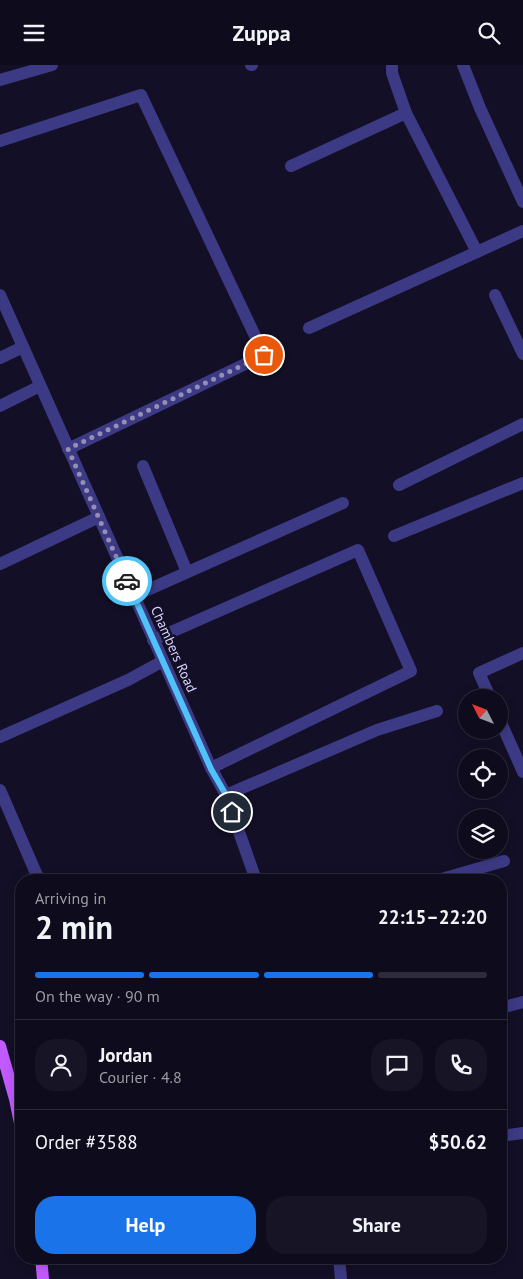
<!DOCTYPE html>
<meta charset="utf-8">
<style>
:root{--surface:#0e0b1c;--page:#171425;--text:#f1f3f6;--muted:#9b9ba3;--line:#2e2b3b;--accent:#1a73e8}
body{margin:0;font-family:"PT Sans",sans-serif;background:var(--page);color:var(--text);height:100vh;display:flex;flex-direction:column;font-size:19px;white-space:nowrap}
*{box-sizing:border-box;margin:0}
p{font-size:16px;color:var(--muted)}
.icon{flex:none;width:28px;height:28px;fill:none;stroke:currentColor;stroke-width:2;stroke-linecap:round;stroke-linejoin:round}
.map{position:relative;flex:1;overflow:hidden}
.sheet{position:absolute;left:15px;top:809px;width:492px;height:390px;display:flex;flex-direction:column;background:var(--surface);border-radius:20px;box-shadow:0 2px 12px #0003,0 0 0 1px var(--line)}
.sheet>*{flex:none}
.needle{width:32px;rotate:312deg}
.fabs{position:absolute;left:458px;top:624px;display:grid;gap:10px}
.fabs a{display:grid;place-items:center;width:50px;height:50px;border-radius:50%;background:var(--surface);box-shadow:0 2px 12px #0003,0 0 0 1px var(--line);font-size:25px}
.pin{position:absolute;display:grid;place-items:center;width:42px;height:42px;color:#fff;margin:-21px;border:2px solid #fff;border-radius:50%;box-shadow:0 1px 5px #0007}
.courier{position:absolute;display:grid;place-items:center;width:50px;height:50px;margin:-25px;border:4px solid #4fc3f7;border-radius:50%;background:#fff;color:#222;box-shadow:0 1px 6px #0007}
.headline em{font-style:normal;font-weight:800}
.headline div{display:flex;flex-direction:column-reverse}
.headline{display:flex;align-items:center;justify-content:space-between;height:85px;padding:0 20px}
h1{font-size:32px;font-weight:800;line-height:38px}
.bar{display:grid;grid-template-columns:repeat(4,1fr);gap:8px 5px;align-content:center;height:60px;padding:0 20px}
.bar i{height:6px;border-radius:4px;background:var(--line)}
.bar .current{background:var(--accent)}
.bar p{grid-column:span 4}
.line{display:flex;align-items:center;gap:12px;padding:0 20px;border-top:1px solid var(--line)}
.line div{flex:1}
.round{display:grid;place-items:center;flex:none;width:52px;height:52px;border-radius:20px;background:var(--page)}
.button{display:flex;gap:10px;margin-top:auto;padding:10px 20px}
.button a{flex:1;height:58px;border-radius:20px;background:var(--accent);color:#fff;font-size:20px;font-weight:800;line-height:58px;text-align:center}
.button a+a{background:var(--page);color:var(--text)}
header{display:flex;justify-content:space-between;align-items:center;height:65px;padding:0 20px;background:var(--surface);font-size:22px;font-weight:800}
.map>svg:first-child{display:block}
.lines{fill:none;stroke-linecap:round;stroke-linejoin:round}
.minor{stroke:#3d3a85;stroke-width:12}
.major{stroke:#c25bff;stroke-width:12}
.done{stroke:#948fb3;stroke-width:5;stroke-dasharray:0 9}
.route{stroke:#4fc3f7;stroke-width:6}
.labels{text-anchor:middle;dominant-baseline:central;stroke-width:5;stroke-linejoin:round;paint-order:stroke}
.street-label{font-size:14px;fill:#d9d4ff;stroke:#130f26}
</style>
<header><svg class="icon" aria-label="menu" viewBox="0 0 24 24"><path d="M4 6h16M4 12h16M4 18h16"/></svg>Zuppa<svg class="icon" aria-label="search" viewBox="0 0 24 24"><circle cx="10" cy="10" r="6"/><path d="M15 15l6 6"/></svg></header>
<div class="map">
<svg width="523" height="1214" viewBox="0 0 523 1214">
<rect width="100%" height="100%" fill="#130f26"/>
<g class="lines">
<g class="minor">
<path d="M 251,0 L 252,0"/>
<path d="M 392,0 L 392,8 L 406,48 L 477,187 L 523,166"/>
<path d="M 463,0 L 480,43 L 523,137"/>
<path d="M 0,15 L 52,0"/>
<path d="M 0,76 L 141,30 L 264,290 L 68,384"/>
<path d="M 291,101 L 406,48"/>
<path d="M 0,230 L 211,703 L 226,730 L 256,815"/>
<path d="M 495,230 L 523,289"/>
<path d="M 309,263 L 477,187"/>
<path d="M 0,293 L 23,282"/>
<path d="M 0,341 L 40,321"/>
<path d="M 143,401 L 187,507"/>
<path d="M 399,420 L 523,359"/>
<path d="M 394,471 L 523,418"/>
<path d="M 0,499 L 99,452"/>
<path d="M 134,531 L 343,438"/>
<path d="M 153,575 L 358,485 L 411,606 L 211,703"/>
<path d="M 490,632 L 479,608 L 523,588"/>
<path d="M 499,653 L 523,707"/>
<path d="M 0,672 L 128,615 L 163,596"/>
<path d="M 0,725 L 39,815"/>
<path d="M 226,730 L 377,665 L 437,646"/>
<path d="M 438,815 L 504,796"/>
<path d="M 501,943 L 523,937"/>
<path d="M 501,1071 L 523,1068"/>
<path d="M 339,1192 L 341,1214"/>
</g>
<g class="major">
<path d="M 0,981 L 15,1034 L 21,1063"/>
<path d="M 41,1192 L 43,1214"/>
</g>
</g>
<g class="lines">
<path class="done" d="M 127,516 L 68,384 L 264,290"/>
<path class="route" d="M 127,516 L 211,704 L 226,730 L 232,747"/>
</g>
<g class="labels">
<g class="street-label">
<text transform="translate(174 584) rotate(66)">Chambers Road</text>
</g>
</g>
</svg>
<div class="fabs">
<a><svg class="needle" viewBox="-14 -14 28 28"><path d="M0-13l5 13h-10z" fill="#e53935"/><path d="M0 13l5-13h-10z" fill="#9b9ba3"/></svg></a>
<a><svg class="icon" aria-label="locate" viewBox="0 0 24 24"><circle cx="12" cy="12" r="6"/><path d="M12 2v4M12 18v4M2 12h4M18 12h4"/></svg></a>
<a><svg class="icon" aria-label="layers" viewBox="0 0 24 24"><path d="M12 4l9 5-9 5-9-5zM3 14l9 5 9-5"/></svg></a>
</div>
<div class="pin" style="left:264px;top:290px;background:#ea580c"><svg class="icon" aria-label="bag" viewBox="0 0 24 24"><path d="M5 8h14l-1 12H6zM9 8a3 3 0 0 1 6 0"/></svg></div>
<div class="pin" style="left:232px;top:747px;background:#1f2937"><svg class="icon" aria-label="home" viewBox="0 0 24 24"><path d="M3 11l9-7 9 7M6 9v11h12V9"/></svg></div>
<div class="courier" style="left:127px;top:516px"><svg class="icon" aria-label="car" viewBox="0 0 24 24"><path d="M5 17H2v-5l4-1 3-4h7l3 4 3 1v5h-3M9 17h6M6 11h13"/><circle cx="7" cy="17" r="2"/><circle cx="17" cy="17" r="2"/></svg></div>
<section class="sheet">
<div class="headline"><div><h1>2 min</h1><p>Arriving in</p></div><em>22:15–22:20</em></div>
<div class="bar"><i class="current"></i><i class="current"></i><i class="current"></i><i></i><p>On the way · 90 m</p></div>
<div class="line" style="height:90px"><a class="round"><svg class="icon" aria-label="person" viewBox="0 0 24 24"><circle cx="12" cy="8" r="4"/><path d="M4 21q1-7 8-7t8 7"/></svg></a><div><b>Jordan</b><p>Courier · 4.8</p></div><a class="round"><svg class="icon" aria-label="chat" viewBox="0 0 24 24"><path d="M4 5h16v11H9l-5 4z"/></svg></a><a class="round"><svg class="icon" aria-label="phone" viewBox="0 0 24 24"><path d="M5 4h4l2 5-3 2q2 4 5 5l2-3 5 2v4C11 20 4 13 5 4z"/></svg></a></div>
<div class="line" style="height:65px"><div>Order #3588</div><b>$50.62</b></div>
<div class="button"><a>Help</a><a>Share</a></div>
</section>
</div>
